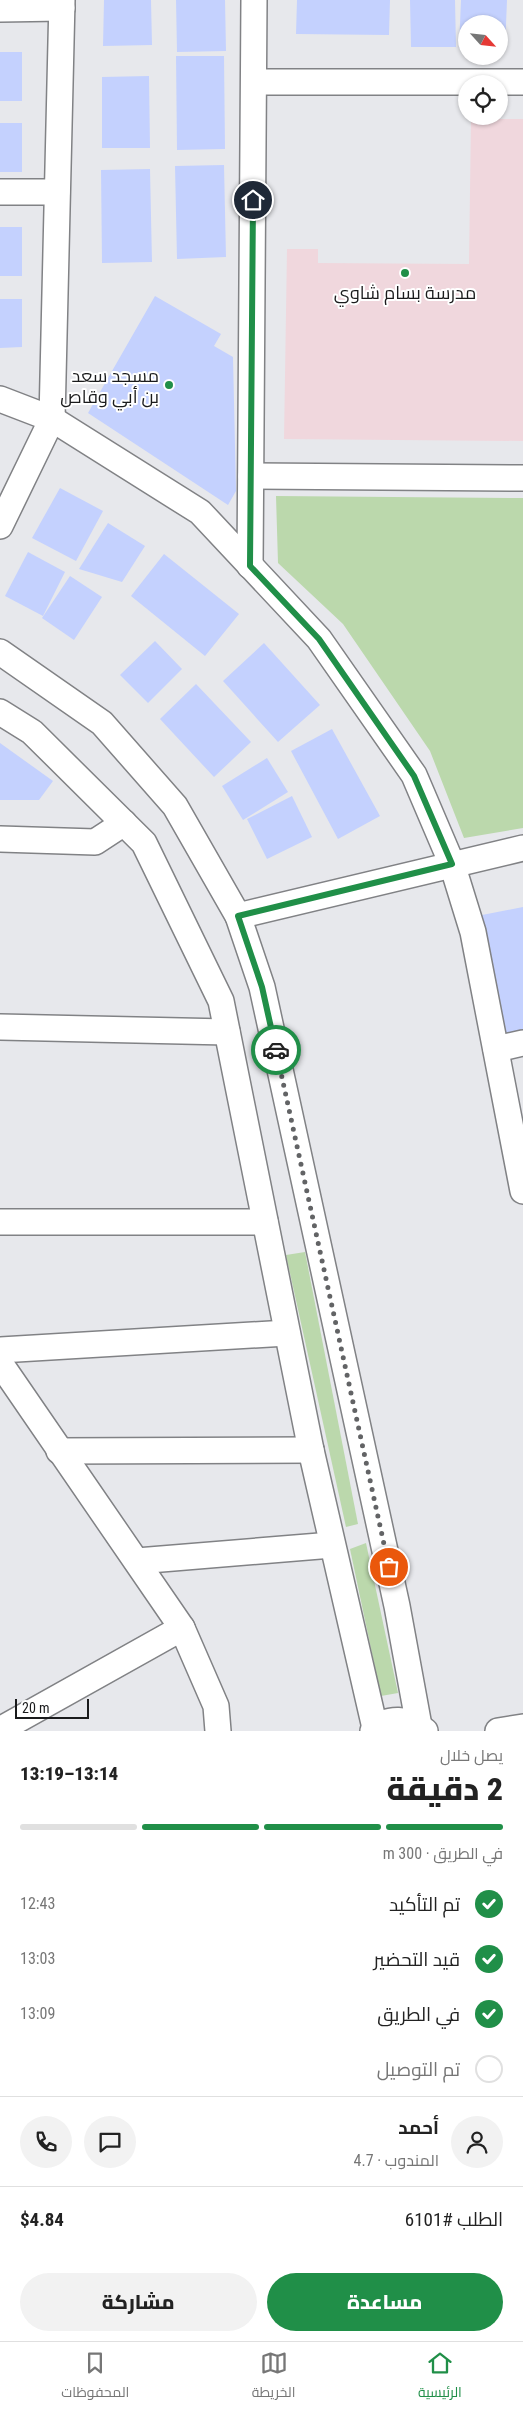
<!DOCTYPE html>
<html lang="ar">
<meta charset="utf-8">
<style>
:root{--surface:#fff;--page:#f2f2f2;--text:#222;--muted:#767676;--line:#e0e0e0;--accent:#208f48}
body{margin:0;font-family:"Roboto Condensed",Cairo,sans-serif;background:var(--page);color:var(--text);direction:rtl;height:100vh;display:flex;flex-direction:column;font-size:19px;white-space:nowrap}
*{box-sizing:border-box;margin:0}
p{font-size:16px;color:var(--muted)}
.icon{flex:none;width:28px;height:28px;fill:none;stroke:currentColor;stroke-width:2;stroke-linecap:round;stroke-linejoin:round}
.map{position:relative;height:1731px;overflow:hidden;direction:ltr}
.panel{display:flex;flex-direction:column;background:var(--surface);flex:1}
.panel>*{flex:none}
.needle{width:32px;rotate:117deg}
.tools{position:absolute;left:458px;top:15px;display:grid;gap:10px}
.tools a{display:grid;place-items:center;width:50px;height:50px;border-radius:50%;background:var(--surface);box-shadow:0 1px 4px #0004;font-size:25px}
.scale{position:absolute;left:15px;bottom:12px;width:74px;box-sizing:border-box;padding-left:5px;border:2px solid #1a1b1c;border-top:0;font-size:14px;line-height:18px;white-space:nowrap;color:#1a1b1c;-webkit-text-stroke:4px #fff;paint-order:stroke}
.pin{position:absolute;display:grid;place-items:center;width:42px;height:42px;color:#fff;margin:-21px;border:2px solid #fff;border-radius:50%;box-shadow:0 1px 5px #0007}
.courier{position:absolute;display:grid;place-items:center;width:50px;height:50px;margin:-25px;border:4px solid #208f48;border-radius:50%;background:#fff;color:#222;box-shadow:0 1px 6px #0007}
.overview em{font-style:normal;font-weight:800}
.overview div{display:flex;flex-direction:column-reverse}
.overview{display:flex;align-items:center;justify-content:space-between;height:85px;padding:0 20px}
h1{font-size:32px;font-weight:800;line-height:38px}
.bar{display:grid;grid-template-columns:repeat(4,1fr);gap:8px 5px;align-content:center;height:60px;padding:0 20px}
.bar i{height:6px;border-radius:4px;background:var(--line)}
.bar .on{background:var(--accent)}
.bar p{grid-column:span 4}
.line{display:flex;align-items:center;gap:12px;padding:0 20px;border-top:1px solid var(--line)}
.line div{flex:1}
.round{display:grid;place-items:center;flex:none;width:52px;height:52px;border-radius:26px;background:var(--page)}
ol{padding:0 20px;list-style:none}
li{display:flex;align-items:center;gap:15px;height:55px}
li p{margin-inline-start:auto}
li .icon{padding:5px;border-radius:50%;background:var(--accent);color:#fff;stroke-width:4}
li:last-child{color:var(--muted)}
li i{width:28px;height:28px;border:2px solid var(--line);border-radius:50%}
.action{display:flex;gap:10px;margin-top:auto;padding:10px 20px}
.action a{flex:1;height:58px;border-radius:30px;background:var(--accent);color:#fff;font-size:20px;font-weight:800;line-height:58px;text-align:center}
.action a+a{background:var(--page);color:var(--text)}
.tabs{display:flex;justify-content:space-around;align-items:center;height:70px;border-top:1px solid var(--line);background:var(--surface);font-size:14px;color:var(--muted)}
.tabs a{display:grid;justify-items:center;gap:2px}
.tabs .on{color:var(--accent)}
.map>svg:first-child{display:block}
.education{fill:#f0d7dd}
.green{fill:#bbd8ac}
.building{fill:#c4d1fe}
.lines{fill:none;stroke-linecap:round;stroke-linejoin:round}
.minor-casing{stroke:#818285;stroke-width:28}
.minor{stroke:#fff;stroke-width:25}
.done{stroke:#626365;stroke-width:5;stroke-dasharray:0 9}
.route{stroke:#208f48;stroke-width:6}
.poi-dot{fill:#208f48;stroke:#fff;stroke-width:2}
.labels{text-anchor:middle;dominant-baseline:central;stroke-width:4;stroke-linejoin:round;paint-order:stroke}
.poi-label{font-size:18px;fill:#1a1b1c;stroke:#fff}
</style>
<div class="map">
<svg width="523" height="1731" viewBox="0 0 523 1731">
<rect width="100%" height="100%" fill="#e7e8ec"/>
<path class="education" d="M 471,119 L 523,119 L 523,441 L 284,439 L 287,249 L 318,249 L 318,263 L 469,264 Z"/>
<g class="green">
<path d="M 276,496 L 523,498 L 523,828 L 464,838 L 430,751 L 343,624 L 278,563 Z"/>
<path d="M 305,1252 L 358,1524 L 346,1527 L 286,1255 Z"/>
<path d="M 366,1543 L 398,1693 L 381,1696 L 350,1549 Z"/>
</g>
<g class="building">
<path d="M 104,0 L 151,0 L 152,45 L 103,46 Z"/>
<path d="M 176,0 L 225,0 L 226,51 L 177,52 Z"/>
<path d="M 297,0 L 390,0 L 389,35 L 296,34 Z"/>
<path d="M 410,0 L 455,0 L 456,47 L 411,47 Z"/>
<path d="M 461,0 L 507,0 L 505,50 L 499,50 L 499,24 L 466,24 L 466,49 L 459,48 Z"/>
<rect x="0" y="52" width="22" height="49"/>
<path d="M 176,56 L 224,56 L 225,149 L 177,150 Z"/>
<path d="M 149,76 L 150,148 L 102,148 L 102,77 Z"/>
<rect x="0" y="123" width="22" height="49"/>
<path d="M 224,165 L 226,257 L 177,259 L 175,166 Z"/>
<path d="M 150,169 L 152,262 L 102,263 L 101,170 Z"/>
<rect x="0" y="227" width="22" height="49"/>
<path d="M 155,296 L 221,334 L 214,346 L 233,357 L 236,491 L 228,505 L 88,413 Z"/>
<path d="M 0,299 L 22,299 L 22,347 L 0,348 Z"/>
<path d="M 60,488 L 103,511 L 76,561 L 32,538 Z"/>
<path d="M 108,523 L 145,546 L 122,582 L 79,569 Z"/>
<path d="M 28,552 L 65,572 L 43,616 L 5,596 Z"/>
<path d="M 164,554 L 239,614 L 205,656 L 131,596 Z"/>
<path d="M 70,576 L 102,597 L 74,640 L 42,618 Z"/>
<path d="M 155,641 L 182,669 L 148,703 L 120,675 Z"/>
<path d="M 264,643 L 320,705 L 278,742 L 223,681 Z"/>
<path d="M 196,684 L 251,742 L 214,777 L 160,719 Z"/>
<path d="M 332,729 L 380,816 L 338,839 L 291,751 Z"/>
<path d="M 0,743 L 53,781 L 39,800 L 0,800 Z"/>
<path d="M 267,758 L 288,792 L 243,820 L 222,786 Z"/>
<path d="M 292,796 L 312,837 L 267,859 L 247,819 Z"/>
<path d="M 523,907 L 523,1034 L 502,1038 L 477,916 Z"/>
</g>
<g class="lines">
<defs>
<g id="minor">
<path d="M 0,9 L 62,8"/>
<path d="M 254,82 L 523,82"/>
<path d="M 0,192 L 57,192"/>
<path d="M 0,399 L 52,419 L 200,512 L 319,639 L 414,775 L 452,864 L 473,932 L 523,1191"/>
<path d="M 251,476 L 523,478"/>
<path d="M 0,526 L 52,419 L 62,0"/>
<path d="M 250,566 L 254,0"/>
<path d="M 0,652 L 102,723 L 175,806 L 238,916 L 262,987 L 397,1606 L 419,1726"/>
<path d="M 0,712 L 32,732 L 144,843 L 221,1001 L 311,1450 L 375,1728"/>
<path d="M 0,839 L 95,842 L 124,823"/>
<path d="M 238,916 L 523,848"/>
<path d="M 0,1027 L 227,1032"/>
<path d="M 496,1049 L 523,1043"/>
<path d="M 0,1222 L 265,1222"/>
<path d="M 0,1350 L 287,1333"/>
<path d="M 0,1363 L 182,1628 L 216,1706 L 218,1731"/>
<path d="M 59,1451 L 311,1450"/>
<path d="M 137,1561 L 332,1545"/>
<path d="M 5,1727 L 182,1628"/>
<path d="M 373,1731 C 387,1716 410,1718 425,1731"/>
<path d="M 498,1731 L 523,1727"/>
</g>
</defs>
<use href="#minor" class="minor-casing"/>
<use href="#minor" class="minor"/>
</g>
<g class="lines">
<path class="done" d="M 276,1050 L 389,1567"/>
<path class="route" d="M 253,200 L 250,566 L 319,639 L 414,776 L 452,864 L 238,916 L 262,987 L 276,1050"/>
</g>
<g class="poi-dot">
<circle cx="405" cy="273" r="5"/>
<circle cx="169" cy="385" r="5"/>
</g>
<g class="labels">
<g class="poi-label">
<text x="405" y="292">مدرسة بسام شاوي</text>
<text x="159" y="375" text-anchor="end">مسجد سعد<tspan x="159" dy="21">بن أبي وقاص</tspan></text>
</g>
</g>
</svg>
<div class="tools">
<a><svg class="needle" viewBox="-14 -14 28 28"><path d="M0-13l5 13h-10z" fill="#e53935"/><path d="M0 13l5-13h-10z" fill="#767676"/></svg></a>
<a><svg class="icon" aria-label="locate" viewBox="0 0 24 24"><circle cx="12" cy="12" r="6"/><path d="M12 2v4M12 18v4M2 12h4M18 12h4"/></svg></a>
</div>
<div class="scale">20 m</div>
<div class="pin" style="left:389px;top:1567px;background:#ea580c"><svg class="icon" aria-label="bag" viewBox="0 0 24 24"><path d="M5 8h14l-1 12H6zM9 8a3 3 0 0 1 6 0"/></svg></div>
<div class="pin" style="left:253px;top:200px;background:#1f2937"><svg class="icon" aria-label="home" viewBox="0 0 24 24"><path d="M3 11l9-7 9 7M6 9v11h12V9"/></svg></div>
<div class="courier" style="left:276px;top:1050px"><svg class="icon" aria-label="car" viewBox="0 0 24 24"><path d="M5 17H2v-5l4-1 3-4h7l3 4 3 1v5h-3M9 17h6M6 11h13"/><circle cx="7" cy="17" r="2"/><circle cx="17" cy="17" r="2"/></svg></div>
</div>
<section class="panel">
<div class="overview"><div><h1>2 دقيقة</h1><p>يصل خلال</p></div><em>13:14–13:19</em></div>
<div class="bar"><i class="on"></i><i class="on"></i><i class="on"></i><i></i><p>في الطريق · 300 m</p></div>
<ol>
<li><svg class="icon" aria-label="check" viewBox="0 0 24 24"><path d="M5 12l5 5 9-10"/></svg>تم التأكيد<p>12:43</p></li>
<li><svg class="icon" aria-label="check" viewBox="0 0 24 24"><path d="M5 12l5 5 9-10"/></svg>قيد التحضير<p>13:03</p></li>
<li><svg class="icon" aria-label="check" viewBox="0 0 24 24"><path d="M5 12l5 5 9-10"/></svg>في الطريق<p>13:09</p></li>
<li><i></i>تم التوصيل</li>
</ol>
<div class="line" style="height:90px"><a class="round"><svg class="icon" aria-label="person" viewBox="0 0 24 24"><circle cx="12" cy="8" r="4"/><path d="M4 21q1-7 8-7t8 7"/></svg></a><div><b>أحمد</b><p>المندوب · 4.7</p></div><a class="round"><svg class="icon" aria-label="chat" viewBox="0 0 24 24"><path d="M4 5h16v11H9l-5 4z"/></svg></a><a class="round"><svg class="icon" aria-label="phone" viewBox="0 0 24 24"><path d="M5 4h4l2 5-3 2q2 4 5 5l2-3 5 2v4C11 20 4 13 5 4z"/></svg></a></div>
<div class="line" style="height:65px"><div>الطلب #6101</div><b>$4.84</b></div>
<div class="action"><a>مساعدة</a><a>مشاركة</a></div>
</section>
<nav class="tabs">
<a class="on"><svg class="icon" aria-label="home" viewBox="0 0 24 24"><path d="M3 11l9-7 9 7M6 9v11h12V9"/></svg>الرئيسية</a>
<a><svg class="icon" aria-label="map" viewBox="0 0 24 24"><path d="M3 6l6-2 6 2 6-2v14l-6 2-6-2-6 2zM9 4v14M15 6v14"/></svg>الخريطة</a>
<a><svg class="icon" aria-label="saved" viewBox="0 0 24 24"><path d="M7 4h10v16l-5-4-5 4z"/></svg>المحفوظات</a>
</nav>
